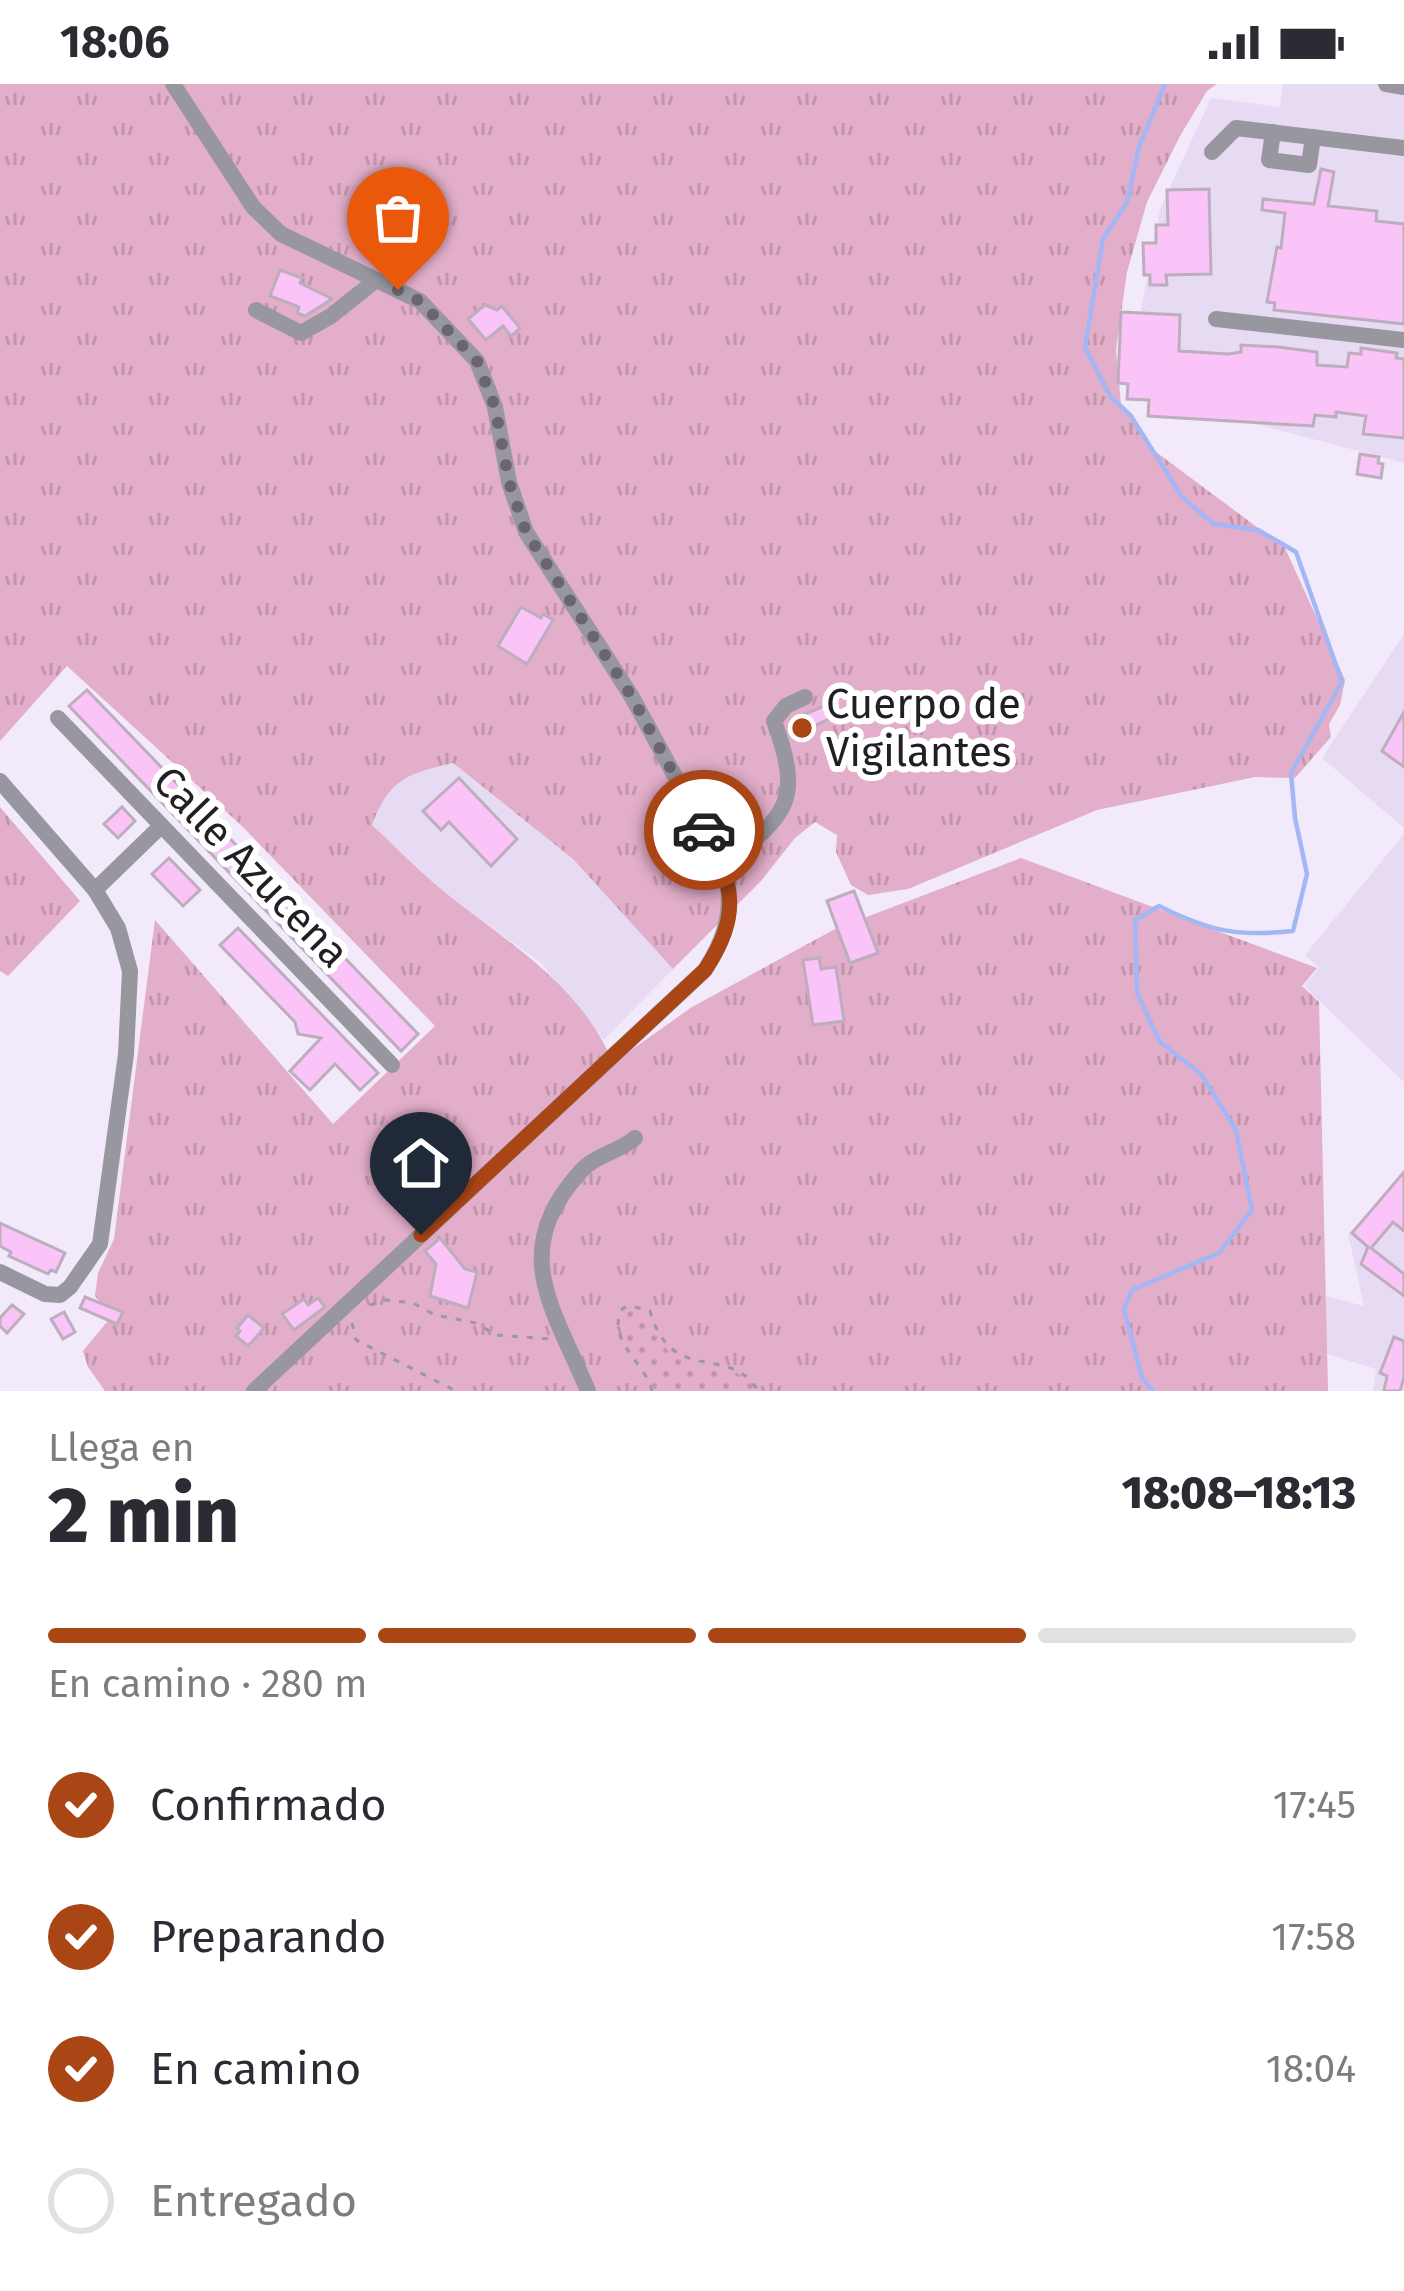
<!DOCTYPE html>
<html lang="es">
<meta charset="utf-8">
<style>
:root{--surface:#fff;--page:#f2f2f3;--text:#2b2b33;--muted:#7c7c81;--line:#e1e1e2;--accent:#aa4516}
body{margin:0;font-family:"Fira Sans",sans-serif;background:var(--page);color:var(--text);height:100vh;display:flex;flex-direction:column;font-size:45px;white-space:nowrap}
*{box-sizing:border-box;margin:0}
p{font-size:39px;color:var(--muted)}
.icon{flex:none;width:66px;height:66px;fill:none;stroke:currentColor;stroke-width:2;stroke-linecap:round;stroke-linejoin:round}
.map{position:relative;height:1307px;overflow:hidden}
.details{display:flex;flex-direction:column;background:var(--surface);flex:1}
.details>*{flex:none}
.pin{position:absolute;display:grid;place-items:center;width:102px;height:102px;color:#fff;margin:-123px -51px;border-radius:50% 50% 50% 0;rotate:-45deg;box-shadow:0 0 12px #0007}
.pin .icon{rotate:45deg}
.courier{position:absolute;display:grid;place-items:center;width:120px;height:120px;margin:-60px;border:9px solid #aa4516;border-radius:50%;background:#fff;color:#222;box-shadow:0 3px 15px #0007}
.overview em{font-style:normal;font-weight:800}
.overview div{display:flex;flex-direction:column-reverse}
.overview{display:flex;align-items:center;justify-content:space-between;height:204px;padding:0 48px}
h1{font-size:78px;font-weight:800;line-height:90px}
.bar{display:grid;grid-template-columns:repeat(4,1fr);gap:18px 12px;align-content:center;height:144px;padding:0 48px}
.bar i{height:15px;border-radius:9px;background:var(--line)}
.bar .current{background:var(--accent)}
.bar p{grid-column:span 4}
ol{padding:0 48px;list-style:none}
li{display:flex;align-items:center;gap:36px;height:132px}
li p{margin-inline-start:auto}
li .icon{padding:12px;border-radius:50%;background:var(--accent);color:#fff;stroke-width:4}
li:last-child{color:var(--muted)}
li i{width:66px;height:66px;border:6px solid var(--line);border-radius:50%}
.status{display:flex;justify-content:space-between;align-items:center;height:84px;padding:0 60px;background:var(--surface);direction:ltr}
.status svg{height:33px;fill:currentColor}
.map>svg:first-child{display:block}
.built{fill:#e7dbf3}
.park{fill:url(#park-tufts)}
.garden{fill:url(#garden-dots)}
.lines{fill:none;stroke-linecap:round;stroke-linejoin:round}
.stream{stroke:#a4b7f5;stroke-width:4.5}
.building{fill:#fac4f8;stroke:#bcaebc;stroke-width:3}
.path{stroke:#9d96a3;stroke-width:3;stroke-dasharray:6 9;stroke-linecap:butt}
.minor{stroke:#98979f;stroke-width:16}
.done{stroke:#6a656f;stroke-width:12;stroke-dasharray:0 21.6}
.route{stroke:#aa4516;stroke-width:15}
.poi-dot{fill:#aa4516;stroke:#fff;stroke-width:4.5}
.labels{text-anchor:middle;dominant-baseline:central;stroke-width:12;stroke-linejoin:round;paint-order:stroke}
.poi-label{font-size:42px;fill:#211e24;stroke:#fff;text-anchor:start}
.street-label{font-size:42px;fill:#211e24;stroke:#fff}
</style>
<div class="status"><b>18:06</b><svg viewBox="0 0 49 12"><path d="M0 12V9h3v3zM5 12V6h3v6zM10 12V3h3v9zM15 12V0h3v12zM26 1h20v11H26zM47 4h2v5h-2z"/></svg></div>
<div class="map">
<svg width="1404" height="1307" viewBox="0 0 1404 1307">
<defs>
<pattern id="park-tufts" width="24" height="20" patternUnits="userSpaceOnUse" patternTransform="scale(3)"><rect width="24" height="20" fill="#e2aec9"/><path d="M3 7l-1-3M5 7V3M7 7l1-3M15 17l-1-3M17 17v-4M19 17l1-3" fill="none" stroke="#c295ac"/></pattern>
<pattern id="garden-dots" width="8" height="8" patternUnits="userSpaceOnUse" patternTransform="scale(3)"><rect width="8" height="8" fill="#e2aec9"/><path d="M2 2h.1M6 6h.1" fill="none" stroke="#c295ac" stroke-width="1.8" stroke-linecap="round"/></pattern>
</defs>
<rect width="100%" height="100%" fill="#f2e9fb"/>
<g class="built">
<path d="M 1283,0 L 1404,0 L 1404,379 L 1126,306 L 1160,125 L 1211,14 L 1280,23 Z"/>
<path d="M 1404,550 L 1404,744 L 1322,674 Z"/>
<path d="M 453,679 L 573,775 L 673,885 L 604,956 L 541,879 L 445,809 L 372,741 L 385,709 L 412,689 Z"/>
<path d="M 1404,750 L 1404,998 L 1304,902 L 1319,884 L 1305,871 Z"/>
<path d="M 1404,1092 L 1404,1307 L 1373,1307 L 1376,1285 L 1321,1268 L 1326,1212 L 1364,1222 L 1348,1150 Z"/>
</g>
<g class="park">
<path d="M 0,0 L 1217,0 L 1207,7 L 1180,52 L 1147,118 L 1127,188 L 1116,266 L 1121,320 L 1156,368 L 1285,464 L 1345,596 L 1340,621 L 1329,640 L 1331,653 L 1295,694 L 1255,693 L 1097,726 L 908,805 L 868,811 L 851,801 L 836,768 L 837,751 L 815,738 L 795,754 L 761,797 L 673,885 L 573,775 L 453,679 C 406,690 390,695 372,741 C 397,764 421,789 447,810 C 510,860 581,901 613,979 L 692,923 L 835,845 L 1021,774 L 1317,884 L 1302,902 L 1319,918 L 1328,1307 L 105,1307 L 88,1283 L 83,1267 L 111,1233 L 95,1212 L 98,1189 L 114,1155 L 155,836 L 333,1040 L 435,942 L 243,743 L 67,582 L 0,657 Z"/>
<path d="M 0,723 L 80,817 L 8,892 L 0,887 Z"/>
</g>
<path class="garden" d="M 636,1224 C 655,1235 654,1257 671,1269 C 698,1287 740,1277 758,1307 L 654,1307 C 649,1279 618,1259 623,1231 Z"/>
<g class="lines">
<path class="stream" d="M 1153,1307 L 1142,1294 L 1124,1225 L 1132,1206 L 1219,1169 L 1252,1126 L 1236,1046 L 1201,990 L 1160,958 L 1137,909 L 1135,836 L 1159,822 C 1209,847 1236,853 1293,847 L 1307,790 L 1295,734 L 1291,689 L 1342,598 L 1296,468 L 1258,446 L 1214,440 L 1182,413 L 1131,332 L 1110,312 L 1085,263 L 1103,155 L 1127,118 L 1139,63 L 1165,0"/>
</g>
<g class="building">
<path d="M 1321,85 L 1334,88 L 1328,122 L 1377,127 L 1376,137 L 1404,140 L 1404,240 L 1274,226 L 1275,219 L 1267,218 L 1277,163 L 1281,164 L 1285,129 L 1262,126 L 1263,115 L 1314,120 Z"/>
<path d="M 1209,105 L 1211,190 L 1166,191 L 1167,201 L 1150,201 L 1150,191 L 1144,191 L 1143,159 L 1156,159 L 1156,141 L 1168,141 L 1167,106 Z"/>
<path d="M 280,186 L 302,194 L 300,199 L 332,215 L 305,232 L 297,229 L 299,223 L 270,212 Z"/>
<path d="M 485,221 L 497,226 L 502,222 L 520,244 L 511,252 L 503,242 L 486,256 L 468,235 Z"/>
<path d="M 1121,228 L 1180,231 L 1179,267 L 1228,270 L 1241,268 L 1241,261 L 1278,263 L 1317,268 L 1317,281 L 1347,283 L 1349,269 L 1361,270 L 1361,264 L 1397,269 L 1396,274 L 1404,275 L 1404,354 L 1363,350 L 1366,332 L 1336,328 L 1336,333 L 1315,331 L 1313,342 L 1148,332 L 1149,316 L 1127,315 L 1128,300 L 1118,299 Z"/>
<path d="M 1360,370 L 1379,373 L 1378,379 L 1383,380 L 1381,394 L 1357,390 Z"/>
<path d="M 521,523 L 541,534 L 543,530 L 553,536 L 527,580 L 498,562 Z"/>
<path d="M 87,606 L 418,950 L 401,967 L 69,622 Z"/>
<path d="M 829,620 L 835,632 L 797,650 L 791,636 Z"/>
<path d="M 1404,628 L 1404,683 L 1382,667 Z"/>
<path d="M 459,694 L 517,755 L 491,782 L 449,738 L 441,746 L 423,727 Z"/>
<path d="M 122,723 L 135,737 L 118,754 L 104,740 Z"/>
<path d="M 169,774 L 200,806 L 183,822 L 152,790 Z"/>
<path d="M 854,807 L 878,869 L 850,879 L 827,817 Z"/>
<path d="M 238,844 L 378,989 L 360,1006 L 335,980 L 310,1006 L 290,987 L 321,954 L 298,950 L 295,938 L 220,861 Z"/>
<path d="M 819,874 L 821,885 L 836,883 L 844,937 L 813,941 L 803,876 Z"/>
<path d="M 1404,1088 L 1404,1147 L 1393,1138 L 1371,1164 L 1404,1190 L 1404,1212 L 1361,1180 L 1368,1163 L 1352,1149 Z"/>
<path d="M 0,1139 L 65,1169 L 56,1188 L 51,1186 L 48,1190 L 9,1172 L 11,1168 L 0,1162 Z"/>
<path d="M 440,1154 L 465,1185 L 477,1188 L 468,1224 L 430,1212 L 436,1180 L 425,1167 Z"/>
<path d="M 85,1213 L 123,1228 L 117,1240 L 80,1224 Z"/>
<path d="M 318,1214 L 325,1223 L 294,1246 L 282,1230 L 304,1215 L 308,1221 Z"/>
<path d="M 12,1221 L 24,1230 L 7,1249 L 0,1242 L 0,1234 Z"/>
<path d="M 64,1228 L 75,1248 L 63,1255 L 51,1235 Z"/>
<path d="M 248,1231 L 264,1244 L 248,1262 L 236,1252 L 240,1247 L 237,1244 Z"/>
<path d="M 1394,1253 L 1404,1257 L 1404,1293 L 1400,1307 L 1384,1307 L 1387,1292 L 1380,1289 Z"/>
</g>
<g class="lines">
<g class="path">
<path d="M 370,1221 L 386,1216 L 413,1219 L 435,1231 L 476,1239 L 496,1251 L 550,1255"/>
<path d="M 352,1239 L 356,1256 L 456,1307"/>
<path d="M 652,1307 C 646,1279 604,1255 623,1224 L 631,1222 L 650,1227 C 672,1304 730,1258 758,1307"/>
</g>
<g class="minor">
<path d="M 173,0 L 253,123 L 281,150 L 420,217 L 477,277 L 495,323 L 509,398 L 526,448 L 632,613 L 727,788 C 732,828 727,852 705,886 L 254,1307"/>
<path d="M 1386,0 L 1404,3"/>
<path d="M 1273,48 L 1269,76 L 1309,81 L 1313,53"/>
<path d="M 1212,68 L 1236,44 L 1404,64"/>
<path d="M 256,226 L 301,249 L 331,232 L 376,196"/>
<path d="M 1216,235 L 1404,256"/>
<path d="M 58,634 L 392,981"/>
<path d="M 0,697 L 95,806 L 118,844 L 130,887 L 126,970 L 100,1160 L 70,1203 L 60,1211 L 45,1210 L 0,1188"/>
<path d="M 723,781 C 786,731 804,719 774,637 L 786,622 L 805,613"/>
<path d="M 95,806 L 161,742"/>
<path d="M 588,1307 C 554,1224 507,1168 581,1087 C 595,1071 619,1068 635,1054"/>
</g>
</g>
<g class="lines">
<path class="done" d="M 398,206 L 420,217 L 477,277 L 495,323 L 509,398 L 526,448 L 632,613 L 704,746"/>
<path class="route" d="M 421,1151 L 705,886 C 741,831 735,802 704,746"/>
</g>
<circle class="poi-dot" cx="802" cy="644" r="12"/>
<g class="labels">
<g class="poi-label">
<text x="826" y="620">Cuerpo de<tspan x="826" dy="48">Vigilantes</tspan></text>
</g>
<g class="street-label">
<text transform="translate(251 783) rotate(46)">Calle Azucena</text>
</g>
</g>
</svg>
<div class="pin" style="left:398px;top:206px;background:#ea580c"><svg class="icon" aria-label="bag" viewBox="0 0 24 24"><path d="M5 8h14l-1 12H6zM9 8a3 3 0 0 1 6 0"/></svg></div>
<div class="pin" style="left:421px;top:1151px;background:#1f2937"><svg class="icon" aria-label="home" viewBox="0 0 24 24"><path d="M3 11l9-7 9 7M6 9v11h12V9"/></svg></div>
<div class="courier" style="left:704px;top:746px"><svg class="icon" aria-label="car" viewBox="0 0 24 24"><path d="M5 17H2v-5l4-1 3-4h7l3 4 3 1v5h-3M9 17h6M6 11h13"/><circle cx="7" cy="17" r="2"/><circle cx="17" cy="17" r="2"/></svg></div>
</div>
<section class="details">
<div class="overview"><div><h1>2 min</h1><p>Llega en</p></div><em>18:08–18:13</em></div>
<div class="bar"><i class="current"></i><i class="current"></i><i class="current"></i><i></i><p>En camino · 280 m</p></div>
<ol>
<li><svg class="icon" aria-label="check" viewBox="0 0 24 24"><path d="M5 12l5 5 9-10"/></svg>Confirmado<p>17:45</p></li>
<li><svg class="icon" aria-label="check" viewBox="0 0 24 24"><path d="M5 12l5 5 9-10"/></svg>Preparando<p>17:58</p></li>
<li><svg class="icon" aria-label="check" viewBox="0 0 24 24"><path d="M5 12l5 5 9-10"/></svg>En camino<p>18:04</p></li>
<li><i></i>Entregado</li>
</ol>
</section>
